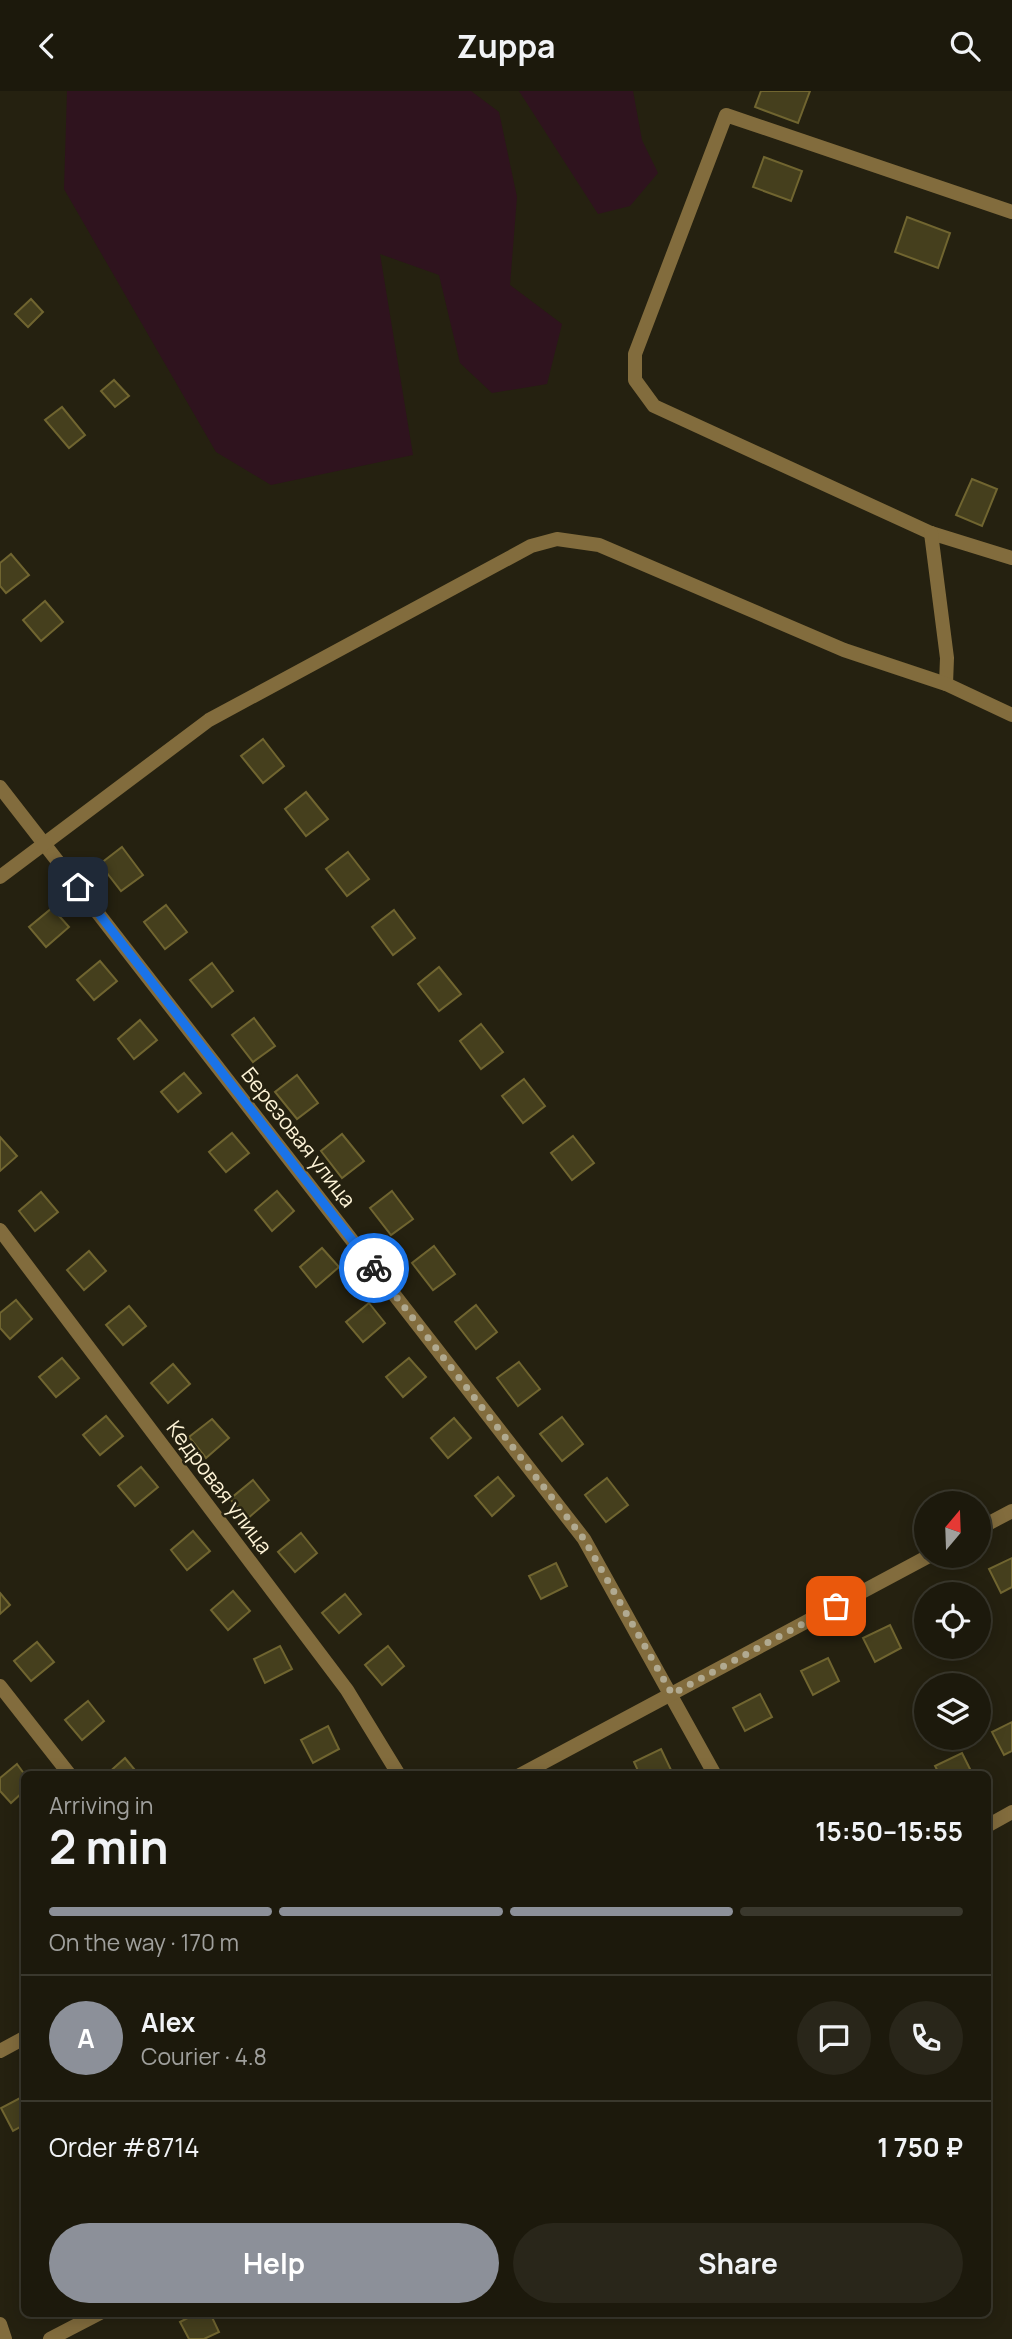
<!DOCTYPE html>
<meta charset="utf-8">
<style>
:root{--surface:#1c190c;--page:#29261a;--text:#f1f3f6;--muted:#a0a09d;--line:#3a382d;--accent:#8c9099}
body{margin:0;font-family:Manrope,sans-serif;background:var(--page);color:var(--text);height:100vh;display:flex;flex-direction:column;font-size:26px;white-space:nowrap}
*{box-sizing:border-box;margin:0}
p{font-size:23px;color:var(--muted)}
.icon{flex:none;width:38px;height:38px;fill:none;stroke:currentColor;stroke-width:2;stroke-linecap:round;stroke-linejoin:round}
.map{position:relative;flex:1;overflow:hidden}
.sheet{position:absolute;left:21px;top:1680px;width:970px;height:546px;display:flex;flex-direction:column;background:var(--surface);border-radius:10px;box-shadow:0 4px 18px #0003,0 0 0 2px var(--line)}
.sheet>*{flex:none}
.needle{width:46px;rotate:19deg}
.fabs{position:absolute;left:914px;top:1400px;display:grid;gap:14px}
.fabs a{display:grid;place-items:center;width:77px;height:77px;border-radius:50%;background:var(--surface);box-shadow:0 4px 18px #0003,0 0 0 2px var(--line);font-size:35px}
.pin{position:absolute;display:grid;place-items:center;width:60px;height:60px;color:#fff;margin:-30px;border-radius:14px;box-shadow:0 4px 10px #0006}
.courier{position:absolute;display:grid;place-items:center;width:70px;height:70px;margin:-35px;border:5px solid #1a73e8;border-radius:50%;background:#fff;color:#222;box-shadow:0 2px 9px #0007}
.summary em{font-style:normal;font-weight:700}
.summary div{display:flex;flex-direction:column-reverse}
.summary{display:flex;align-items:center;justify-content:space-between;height:119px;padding:0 28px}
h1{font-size:46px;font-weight:700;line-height:52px}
.bar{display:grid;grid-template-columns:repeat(4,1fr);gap:10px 7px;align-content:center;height:84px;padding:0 28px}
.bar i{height:9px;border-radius:5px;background:var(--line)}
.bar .current{background:var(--accent)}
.bar p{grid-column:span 4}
.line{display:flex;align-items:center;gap:18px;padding:0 28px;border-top:2px solid var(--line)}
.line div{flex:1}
.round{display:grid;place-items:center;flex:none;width:74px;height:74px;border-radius:37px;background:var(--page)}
.primary-button{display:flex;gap:14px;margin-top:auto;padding:14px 28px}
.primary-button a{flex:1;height:80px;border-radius:42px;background:var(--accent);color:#fff;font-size:28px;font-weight:700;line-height:80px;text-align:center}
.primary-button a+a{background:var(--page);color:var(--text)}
header{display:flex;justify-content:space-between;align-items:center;height:91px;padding:0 28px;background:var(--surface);font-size:32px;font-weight:700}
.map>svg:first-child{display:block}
.green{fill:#2f131e}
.building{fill:#453f1d;stroke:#706530;stroke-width:2}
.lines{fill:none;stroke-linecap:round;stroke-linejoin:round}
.minor{stroke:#826c3d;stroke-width:14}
.done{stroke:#b1aa91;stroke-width:7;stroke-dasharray:0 12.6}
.route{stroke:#1a73e8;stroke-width:9}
.labels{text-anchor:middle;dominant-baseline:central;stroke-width:5;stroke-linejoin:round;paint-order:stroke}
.street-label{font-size:21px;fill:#fdf3d6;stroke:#252110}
</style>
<header><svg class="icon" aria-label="back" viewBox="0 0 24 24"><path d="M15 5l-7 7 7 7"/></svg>Zuppa<svg class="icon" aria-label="search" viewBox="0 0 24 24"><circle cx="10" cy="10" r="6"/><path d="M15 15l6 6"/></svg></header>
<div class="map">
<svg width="1012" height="2248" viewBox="0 0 1012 2248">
<rect width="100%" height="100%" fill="#252110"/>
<g class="green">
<path d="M 67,0 L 471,0 L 499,21 L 517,106 L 510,194 L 562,233 L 547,293 L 492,302 L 460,272 L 439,184 L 380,163 L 413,364 L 271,394 L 216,361 L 64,98 Z"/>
<path d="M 519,0 L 633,0 L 642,49 L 658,82 L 630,115 L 598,123 Z"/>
</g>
<g class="building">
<path d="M 761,0 L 810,0 L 798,32 L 755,16 Z"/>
<path d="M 764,66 L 802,80 L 791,110 L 753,96 Z"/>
<path d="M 907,126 L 950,142 L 938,177 L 895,161 Z"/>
<path d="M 31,208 L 43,221 L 28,236 L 15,223 Z"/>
<path d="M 114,289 L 129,305 L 115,316 L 101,300 Z"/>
<path d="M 62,316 L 85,344 L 69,357 L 45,329 Z"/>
<path d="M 972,388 L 997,398 L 982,435 L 956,424 Z"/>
<path d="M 11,463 L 29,484 L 6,502 L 0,495 L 0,472 Z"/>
<path d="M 45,510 L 63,531 L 41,550 L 23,529 Z"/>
<path d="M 263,648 L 284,675 L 263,692 L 241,665 Z"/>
<path d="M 306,701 L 328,728 L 306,745 L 285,718 Z"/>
<path d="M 122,756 L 143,784 L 121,800 L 100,773 Z"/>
<path d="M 348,761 L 369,788 L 347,805 L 326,778 Z"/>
<path d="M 166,814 L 187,841 L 165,858 L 144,831 Z"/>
<path d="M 52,817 L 69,836 L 46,856 L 29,836 Z"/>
<path d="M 394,819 L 415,847 L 393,864 L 372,836 Z"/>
<path d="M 100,870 L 117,890 L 94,909 L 77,889 Z"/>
<path d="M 212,872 L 233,900 L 212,916 L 190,889 Z"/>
<path d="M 439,876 L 461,903 L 439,920 L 418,893 Z"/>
<path d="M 254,927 L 275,955 L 253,971 L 232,944 Z"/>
<path d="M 140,929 L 157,949 L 134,968 L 118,948 Z"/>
<path d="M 481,933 L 503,961 L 481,978 L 460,950 Z"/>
<path d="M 184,982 L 201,1002 L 178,1021 L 161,1001 Z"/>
<path d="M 297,984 L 318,1012 L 297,1028 L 275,1001 Z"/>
<path d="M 524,988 L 545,1015 L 523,1032 L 502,1005 Z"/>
<path d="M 232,1042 L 249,1062 L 226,1081 L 209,1061 Z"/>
<path d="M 342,1043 L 364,1070 L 342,1087 L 321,1060 Z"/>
<path d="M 573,1045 L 594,1072 L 572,1089 L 551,1062 Z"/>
<path d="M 0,1046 L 17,1065 L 0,1080 Z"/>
<path d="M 277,1100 L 294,1120 L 272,1140 L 255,1119 Z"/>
<path d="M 392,1100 L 413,1128 L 391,1144 L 370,1117 Z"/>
<path d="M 41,1101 L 58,1121 L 35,1140 L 19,1120 Z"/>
<path d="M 434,1155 L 455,1183 L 433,1199 L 412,1172 Z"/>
<path d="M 322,1157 L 339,1176 L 316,1196 L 300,1176 Z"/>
<path d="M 89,1160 L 106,1180 L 84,1199 L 67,1179 Z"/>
<path d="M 16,1209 L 32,1228 L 10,1248 L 0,1237 L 0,1222 Z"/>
<path d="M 369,1212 L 385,1232 L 363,1251 L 346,1231 Z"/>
<path d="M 476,1214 L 497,1241 L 476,1258 L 455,1231 Z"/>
<path d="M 129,1215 L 146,1235 L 123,1254 L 106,1234 Z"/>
<path d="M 62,1267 L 79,1287 L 56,1306 L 39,1286 Z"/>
<path d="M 409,1267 L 426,1286 L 403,1306 L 386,1286 Z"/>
<path d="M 519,1271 L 540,1298 L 518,1315 L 497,1287 Z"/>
<path d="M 173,1273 L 190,1293 L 168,1312 L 151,1292 Z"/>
<path d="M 106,1325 L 123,1345 L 100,1364 L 83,1344 Z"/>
<path d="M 562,1326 L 583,1353 L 562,1370 L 540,1343 Z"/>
<path d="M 454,1327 L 471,1347 L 448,1367 L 431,1347 Z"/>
<path d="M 212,1328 L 229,1347 L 206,1367 L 189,1346 Z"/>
<path d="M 141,1376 L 158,1396 L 135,1415 L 118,1395 Z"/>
<path d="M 498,1386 L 514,1405 L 492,1425 L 475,1405 Z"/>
<path d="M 607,1387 L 628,1414 L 606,1431 L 585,1404 Z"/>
<path d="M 253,1389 L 269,1409 L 247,1428 L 230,1408 Z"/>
<path d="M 193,1440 L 210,1460 L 187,1479 L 171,1459 Z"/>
<path d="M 301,1442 L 317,1462 L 295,1481 L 278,1461 Z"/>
<path d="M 1012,1467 L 1012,1496 L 1001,1502 L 989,1478 Z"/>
<path d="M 556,1472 L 567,1495 L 541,1508 L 529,1485 Z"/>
<path d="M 233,1500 L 250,1520 L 228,1539 L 211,1519 Z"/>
<path d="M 0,1502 L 10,1514 L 0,1523 Z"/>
<path d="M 345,1503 L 361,1523 L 339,1542 L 322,1522 Z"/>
<path d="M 890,1534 L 901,1557 L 875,1571 L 863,1547 Z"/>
<path d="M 37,1551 L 54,1571 L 31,1590 L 14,1570 Z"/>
<path d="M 280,1555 L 292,1578 L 265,1592 L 254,1568 Z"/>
<path d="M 388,1555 L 404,1575 L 382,1594 L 365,1574 Z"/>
<path d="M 828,1567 L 839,1590 L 813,1604 L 801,1580 Z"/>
<path d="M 760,1603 L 772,1626 L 745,1640 L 733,1617 Z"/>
<path d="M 88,1610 L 104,1630 L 82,1649 L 65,1629 Z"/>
<path d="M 1012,1631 L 1012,1660 L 1004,1664 L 992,1641 Z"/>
<path d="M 328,1635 L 339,1658 L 313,1672 L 301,1649 Z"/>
<path d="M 661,1658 L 672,1681 L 667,1684 L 640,1684 L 634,1671 Z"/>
<path d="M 962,1662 L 973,1684 L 940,1684 L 935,1675 Z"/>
<path d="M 125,1667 L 139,1684 L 106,1684 Z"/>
<path d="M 17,1673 L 25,1684 L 24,1700 L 11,1712 L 0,1700 L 0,1687 Z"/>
<path d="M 24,2005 L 24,2034 L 13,2040 L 1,2017 Z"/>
<path d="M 197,2222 L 210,2222 L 219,2241 L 204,2248 L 189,2248 L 180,2231 Z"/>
</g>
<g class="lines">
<g class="minor">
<path d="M 1012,121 L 726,24 L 635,263 L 635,289 L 654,315 L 931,442 L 1012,467"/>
<path d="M 931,442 L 947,567 L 946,593"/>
<path d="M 0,696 L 584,1448 L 715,1684"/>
<path d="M 0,786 L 209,629 L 531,455 L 557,448 L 599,454 L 844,559 L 946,593 L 1012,624"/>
<path d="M 0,1139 L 347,1599 L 399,1684"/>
<path d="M 978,1438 L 1012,1420"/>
<path d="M 0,1595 L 70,1684"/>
<path d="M 520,1684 L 929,1465"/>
<path d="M 987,1735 L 1012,1721"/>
<path d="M 0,1960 L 24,1947"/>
<path d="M 0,2233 L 5,2248"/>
<path d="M 50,2248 L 100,2222"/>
</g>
</g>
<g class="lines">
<path class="done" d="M 374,1177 L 584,1448 L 672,1603 L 836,1515"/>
<path class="route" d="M 78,796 L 374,1177"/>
</g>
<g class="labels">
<g class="street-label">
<text transform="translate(299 1046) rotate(52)">Березовая улица</text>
<text transform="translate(220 1396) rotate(53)">Кедровая улица</text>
</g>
</g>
</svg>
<div class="fabs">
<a><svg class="needle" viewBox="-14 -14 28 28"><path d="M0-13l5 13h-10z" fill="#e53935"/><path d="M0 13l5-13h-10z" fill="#a0a09d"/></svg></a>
<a><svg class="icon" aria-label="locate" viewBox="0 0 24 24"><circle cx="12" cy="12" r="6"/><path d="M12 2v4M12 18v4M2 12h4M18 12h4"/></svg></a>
<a><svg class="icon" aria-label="layers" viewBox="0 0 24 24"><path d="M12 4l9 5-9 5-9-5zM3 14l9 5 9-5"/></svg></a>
</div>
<div class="pin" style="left:836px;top:1515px;background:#ea580c"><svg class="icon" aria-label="bag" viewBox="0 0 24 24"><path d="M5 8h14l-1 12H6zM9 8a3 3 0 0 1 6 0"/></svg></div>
<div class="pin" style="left:78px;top:796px;background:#1f2937"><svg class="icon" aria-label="home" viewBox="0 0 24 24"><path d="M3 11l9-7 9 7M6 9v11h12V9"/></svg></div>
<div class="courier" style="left:374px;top:1177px"><svg class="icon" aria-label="bike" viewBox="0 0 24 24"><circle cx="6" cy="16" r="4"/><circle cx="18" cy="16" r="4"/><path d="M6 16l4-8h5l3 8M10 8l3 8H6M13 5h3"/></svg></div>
<section class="sheet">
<div class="summary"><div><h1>2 min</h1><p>Arriving in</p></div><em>15:50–15:55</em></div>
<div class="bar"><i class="current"></i><i class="current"></i><i class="current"></i><i></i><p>On the way · 170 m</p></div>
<div class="line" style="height:126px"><b class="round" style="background:var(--accent);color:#fff">A</b><div><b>Alex</b><p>Courier · 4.8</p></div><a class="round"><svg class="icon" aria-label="chat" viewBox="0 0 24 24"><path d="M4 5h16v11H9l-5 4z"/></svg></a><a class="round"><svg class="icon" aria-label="phone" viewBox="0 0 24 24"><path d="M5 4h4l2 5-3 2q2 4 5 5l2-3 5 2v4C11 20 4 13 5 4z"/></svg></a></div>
<div class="line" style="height:91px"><div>Order #8714</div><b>1 750 ₽</b></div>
<div class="primary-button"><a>Help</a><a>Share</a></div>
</section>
</div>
